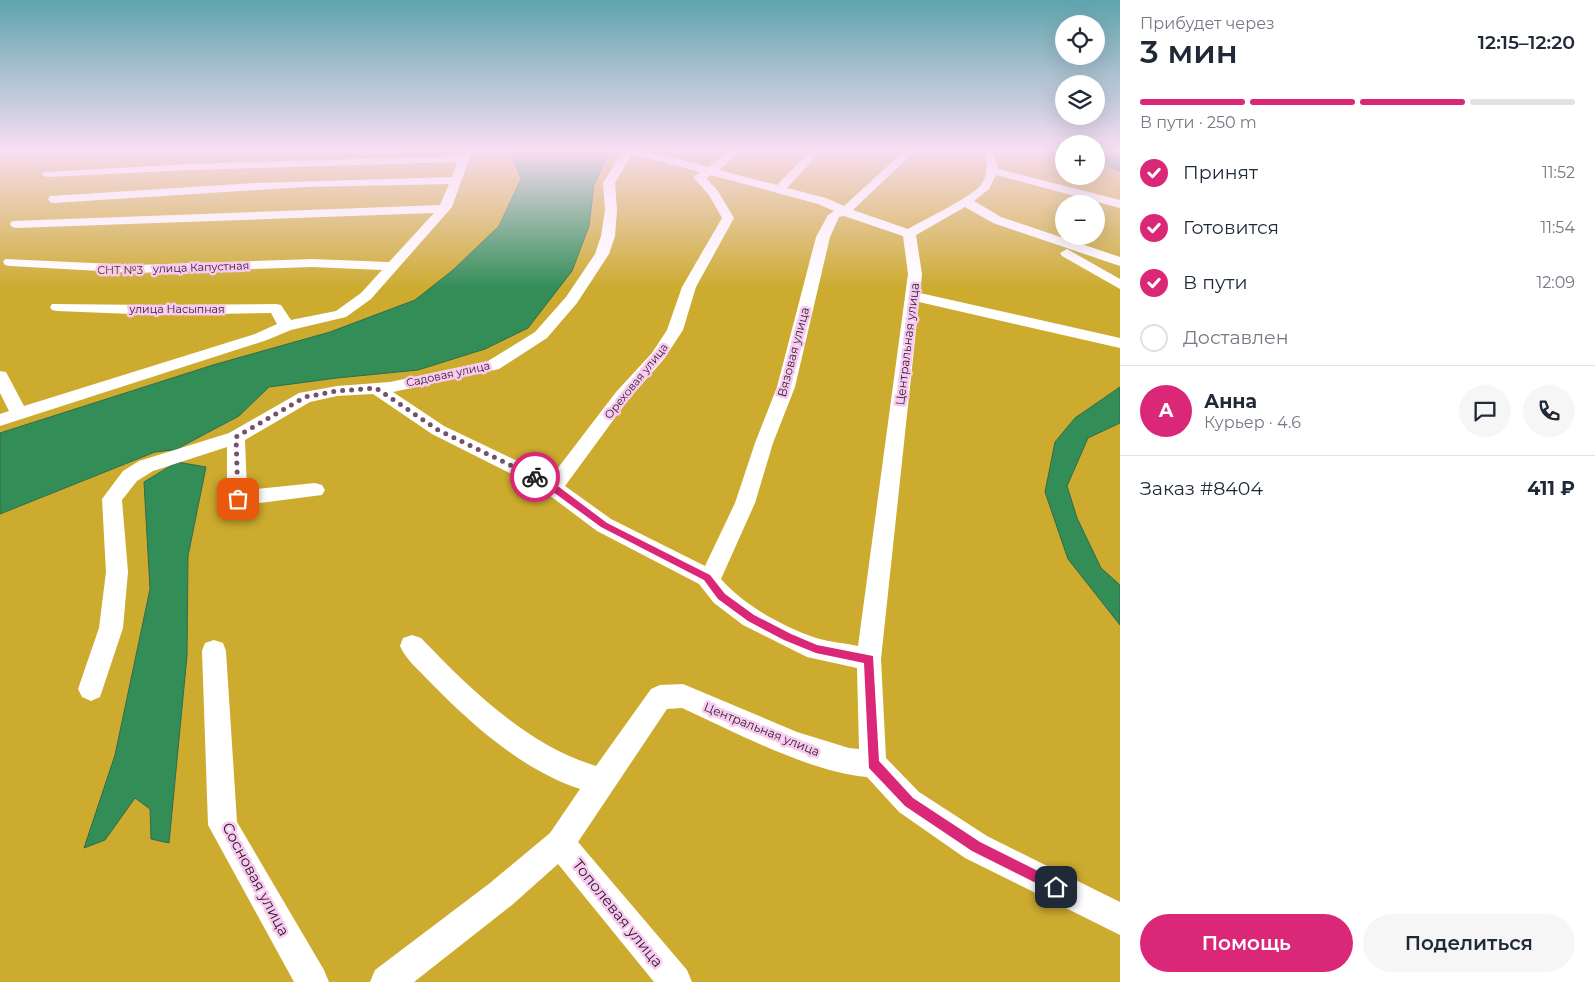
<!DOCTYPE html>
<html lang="ru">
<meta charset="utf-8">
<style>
:root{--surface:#fff;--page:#f6f6f7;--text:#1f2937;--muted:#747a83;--line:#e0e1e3;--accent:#db2777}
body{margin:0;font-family:Montserrat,sans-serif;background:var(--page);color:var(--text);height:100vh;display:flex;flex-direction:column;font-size:19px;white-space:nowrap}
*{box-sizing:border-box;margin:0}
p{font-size:16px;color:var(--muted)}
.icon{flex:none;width:28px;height:28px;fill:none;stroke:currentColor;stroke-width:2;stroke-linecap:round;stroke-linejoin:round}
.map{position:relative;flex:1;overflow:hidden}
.sheet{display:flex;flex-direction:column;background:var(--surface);width:475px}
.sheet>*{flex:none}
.fabs{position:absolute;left:1055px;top:15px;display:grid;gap:10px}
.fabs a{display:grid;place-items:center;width:50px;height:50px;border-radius:50%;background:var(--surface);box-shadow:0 5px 20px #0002;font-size:25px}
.pin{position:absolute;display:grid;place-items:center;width:42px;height:42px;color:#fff;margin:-21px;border-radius:10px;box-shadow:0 2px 8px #0006}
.courier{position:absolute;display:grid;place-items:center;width:50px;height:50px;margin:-25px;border:4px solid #db2777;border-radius:50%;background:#fff;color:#222;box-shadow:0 1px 6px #0007}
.headline em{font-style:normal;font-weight:600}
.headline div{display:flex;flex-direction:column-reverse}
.headline{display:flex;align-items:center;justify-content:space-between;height:85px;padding:0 20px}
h1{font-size:32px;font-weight:600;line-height:38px}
.bar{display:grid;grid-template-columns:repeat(4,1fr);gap:8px 5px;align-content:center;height:60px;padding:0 20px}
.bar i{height:6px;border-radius:4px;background:var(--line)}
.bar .current{background:var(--accent)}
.bar p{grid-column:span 4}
.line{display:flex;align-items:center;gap:12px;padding:0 20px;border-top:1px solid var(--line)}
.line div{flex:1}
.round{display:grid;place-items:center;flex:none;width:52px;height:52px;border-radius:26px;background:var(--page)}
ol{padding:0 20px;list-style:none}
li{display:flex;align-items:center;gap:15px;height:55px}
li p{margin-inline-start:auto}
li .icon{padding:5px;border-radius:50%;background:var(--accent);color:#fff;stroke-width:4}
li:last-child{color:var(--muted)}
li i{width:28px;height:28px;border:2px solid var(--line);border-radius:50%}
.cta{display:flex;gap:10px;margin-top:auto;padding:10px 20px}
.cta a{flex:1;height:58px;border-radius:30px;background:var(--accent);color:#fff;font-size:20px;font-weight:600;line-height:58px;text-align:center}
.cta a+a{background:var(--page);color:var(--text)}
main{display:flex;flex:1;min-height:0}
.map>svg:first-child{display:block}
.green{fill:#ccab2f;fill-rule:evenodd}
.water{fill:#328d56;stroke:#316b49}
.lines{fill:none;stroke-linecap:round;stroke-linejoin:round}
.minor{fill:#fff;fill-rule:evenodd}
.route{fill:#db2777}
.done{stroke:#74526d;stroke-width:5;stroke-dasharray:0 9}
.labels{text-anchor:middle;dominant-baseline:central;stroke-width:5;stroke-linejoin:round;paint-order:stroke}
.far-street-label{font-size:11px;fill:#301b2c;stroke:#f8caef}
.far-park-label{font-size:11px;fill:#4a3c02;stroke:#f8caef}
.street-label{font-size:12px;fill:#301b2c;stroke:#f8caef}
.near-street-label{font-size:15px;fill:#301b2c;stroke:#f8caef}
</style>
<main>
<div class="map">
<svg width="1120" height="982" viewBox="0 0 1120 982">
<rect width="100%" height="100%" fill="#f2b8e7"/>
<g class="green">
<path d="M 0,151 L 511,151 L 521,179 L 499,226 L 453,270 L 415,300 L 330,332 L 213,365 L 0,433 Z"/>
<path d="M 610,151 L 1064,151 L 1064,176 L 1096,176 L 1096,162 L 1120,171 L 1120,982 L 0,982 L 0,514 L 155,452 L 172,450 L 175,462 L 144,482 L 150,589 L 115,755 L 85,847 L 105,840 L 134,798 L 150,809 L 151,839 L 169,843 L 187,656 L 188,556 L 206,467 L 177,462 L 175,450 L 239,416 L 269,387 L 337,378 L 589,226 L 594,185 ZM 1064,204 L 1096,204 L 1096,236 L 1064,236 Z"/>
</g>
<g class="water">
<path d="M 511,151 L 610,151 L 594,185 L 589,226 L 572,271 L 528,328 L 485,349 L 418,370 L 337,378 L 269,387 L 239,416 L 175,450 L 177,462 L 206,467 L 188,556 L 187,656 L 169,843 L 151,839 L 150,809 L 135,798 L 105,840 L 84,848 L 115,755 L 150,589 L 144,482 L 175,463 L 172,450 L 155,452 L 0,514 L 0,433 L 213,365 L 330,332 L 415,300 L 453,270 L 499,226 L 521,179 Z"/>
<path d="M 1096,151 L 1120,151 L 1120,171 L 1096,162 Z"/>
<path d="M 1120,387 L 1120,423 L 1088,438 L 1067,486 L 1077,518 L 1101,568 L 1120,585 L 1120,625 L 1068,559 L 1045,492 L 1055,442 L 1075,418 Z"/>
</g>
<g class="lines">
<g class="minor">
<path d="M 462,151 L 472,151 L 452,207 L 371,299 L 346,317 L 291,330 L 267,340 L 0,426 L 0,414 L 9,411 L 0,393 L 0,371 L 6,372 L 24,406 L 255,334 L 277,324 L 271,313 L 156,315 L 57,311 L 52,310 L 50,307 L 52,304 L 156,305 L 276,304 L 281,305 L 291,320 L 336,311 L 361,293 L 382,270 L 312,267 L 136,273 L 10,266 L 5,265 L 3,262 L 5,259 L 136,265 L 312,259 L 389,262 L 434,213 L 16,228 L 12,227 L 10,224 L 12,221 L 440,205 L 449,184 L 305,187 L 54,203 L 50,202 L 48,199 L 50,196 L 255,183 L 452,177 L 457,162 L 190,170 L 48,177 L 44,176 L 42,174 L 44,172 L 190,164 L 460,156 Z"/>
<path d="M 623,151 L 647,151 L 708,167 L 729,151 L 741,151 L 719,170 L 777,185 L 810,151 L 821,151 L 787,188 L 826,198 L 844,206 L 904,151 L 915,151 L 853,210 L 908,229 C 925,219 970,198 981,185 C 988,175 988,162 983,151 L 993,151 L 998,169 L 1120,200 L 1120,208 L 996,175 L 989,189 L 974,201 L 1001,217 L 1120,257 L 1120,266 L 993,223 L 965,207 L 916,235 L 922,274 L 920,293 L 1120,338 L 1120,348 L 919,302 L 881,659 L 886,758 L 919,792 L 987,836 L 1120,902 L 1120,935 L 965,858 L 899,812 L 867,777 C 809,772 735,732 682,708 L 667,709 L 578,842 L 687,970 L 692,982 L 654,982 L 558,864 L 512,905 L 414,982 L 370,982 L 375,970 L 490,883 L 550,833 L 580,789 C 522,770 471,724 429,681 C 419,670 406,660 400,646 L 403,638 L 412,635 L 421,638 C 470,689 527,745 596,766 L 651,689 L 660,685 L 683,684 L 797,732 L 849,748 L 859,749 L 857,668 L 807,657 L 743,625 L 714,603 L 699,584 L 597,531 L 541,489 L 432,434 L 373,394 L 337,396 L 310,402 L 245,440 L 247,490 L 315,483 L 322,485 L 325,490 L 322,495 L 237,506 L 230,504 L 227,499 L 227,447 L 153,471 L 137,481 L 122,500 L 128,572 L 123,628 L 100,697 L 91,701 L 82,697 L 78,689 L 99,628 L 106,572 L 102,499 L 123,471 L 139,461 L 229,433 L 299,393 L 337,386 L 390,382 L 488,361 L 535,332 L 566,297 L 595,254 L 601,236 L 605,210 L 603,183 ZM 632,154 L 700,172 L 693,177 L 709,195 L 722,218 L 682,287 L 667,330 L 652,353 L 616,392 L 551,477 L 444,426 L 393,392 L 499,369 L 547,338 L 577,303 L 609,254 L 615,236 L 617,210 L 615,183 ZM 711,175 L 818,204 L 834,211 L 828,215 L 816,237 L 777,387 L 755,443 L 735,503 L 705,566 L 611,519 L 565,486 L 628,400 L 664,359 L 683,330 L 696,287 L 734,218 L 718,191 L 706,178 ZM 844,216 L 903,236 L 908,274 L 858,646 C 845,643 829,642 816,638 C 782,626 745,606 721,579 L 755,503 L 773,443 L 795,387 L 830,237 L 839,217 Z"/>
<path d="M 1067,249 L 1120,279 L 1120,289 L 1062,256 L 1060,253 Z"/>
<path d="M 214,640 L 223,643 L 226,651 L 237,822 L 324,970 L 329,982 L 294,982 L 208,825 L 202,651 L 205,643 Z"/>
</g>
</g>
<linearGradient id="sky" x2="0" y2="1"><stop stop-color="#5fa4ae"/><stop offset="0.52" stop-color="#f9dff4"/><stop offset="1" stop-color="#f9dff4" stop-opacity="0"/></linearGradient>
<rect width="1120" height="289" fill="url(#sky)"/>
<path class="route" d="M 532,475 L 537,475 L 551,481 L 607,523 L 710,575 L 725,594 L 754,615 L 791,634 L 817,645 L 873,656 L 879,761 L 913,798 L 980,842 L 1060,882 L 1062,887 L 1060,891 L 1056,893 L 972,851 L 905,806 L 869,768 L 864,663 L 816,653 L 784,640 L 748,621 L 718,599 L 704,580 L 601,527 L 545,486 L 532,480 Z"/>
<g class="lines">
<path class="done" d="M 238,499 L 236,437 L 305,397 L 337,391 L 376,388 L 438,430 L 535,477"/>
</g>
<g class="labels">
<g class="far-street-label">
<text transform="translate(201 267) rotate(-2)">улица Капустная</text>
<text x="177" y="309">улица Насыпная</text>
<text transform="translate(448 374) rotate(-12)">Садовая улица</text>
<text transform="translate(636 381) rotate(-51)">Ореховая улица</text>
</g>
<g class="far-park-label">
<text x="120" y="270">СНТ №3</text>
</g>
<g class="street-label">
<text transform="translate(907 344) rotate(-83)">Центральная улица</text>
<text transform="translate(793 352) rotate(-75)">Вязовая улица</text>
<text transform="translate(762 729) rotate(22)">Центральная улица</text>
</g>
<g class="near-street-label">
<text transform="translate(256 879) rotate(62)">Сосновая улица</text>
<text transform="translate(618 913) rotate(51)">Тополевая улица</text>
</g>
</g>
</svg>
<div class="fabs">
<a><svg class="icon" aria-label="locate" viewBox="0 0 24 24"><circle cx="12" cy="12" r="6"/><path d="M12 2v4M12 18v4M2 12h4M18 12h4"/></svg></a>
<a><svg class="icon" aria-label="layers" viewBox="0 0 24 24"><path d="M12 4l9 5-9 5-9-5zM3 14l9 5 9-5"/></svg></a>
<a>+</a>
<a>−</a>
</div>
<div class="pin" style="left:238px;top:499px;background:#ea580c"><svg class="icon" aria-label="bag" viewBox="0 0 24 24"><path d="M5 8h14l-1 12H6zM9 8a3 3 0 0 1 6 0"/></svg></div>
<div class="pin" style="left:1056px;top:887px;background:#1f2937"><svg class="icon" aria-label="home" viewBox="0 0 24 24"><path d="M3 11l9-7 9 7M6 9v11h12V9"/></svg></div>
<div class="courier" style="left:535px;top:477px"><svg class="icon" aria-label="bike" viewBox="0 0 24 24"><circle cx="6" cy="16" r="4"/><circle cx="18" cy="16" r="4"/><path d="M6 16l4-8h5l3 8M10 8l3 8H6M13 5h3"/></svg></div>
</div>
<section class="sheet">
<div class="headline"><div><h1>3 мин</h1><p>Прибудет через</p></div><em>12:15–12:20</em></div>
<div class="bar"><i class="current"></i><i class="current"></i><i class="current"></i><i></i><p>В пути · 250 m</p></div>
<ol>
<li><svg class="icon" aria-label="check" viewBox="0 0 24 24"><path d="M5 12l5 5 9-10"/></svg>Принят<p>11:52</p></li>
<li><svg class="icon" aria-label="check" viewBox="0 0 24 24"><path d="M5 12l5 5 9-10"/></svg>Готовится<p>11:54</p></li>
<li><svg class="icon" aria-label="check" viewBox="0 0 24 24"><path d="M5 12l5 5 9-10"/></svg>В пути<p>12:09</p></li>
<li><i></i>Доставлен</li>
</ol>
<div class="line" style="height:90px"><b class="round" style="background:var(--accent);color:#fff">А</b><div><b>Анна</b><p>Курьер · 4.6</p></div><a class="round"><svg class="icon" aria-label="chat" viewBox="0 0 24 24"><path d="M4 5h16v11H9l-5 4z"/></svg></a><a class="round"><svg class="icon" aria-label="phone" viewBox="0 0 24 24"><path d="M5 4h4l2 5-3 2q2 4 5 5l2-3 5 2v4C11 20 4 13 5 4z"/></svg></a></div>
<div class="line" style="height:65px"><div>Заказ #8404</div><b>411 ₽</b></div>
<div class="cta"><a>Помощь</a><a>Поделиться</a></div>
</section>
</main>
